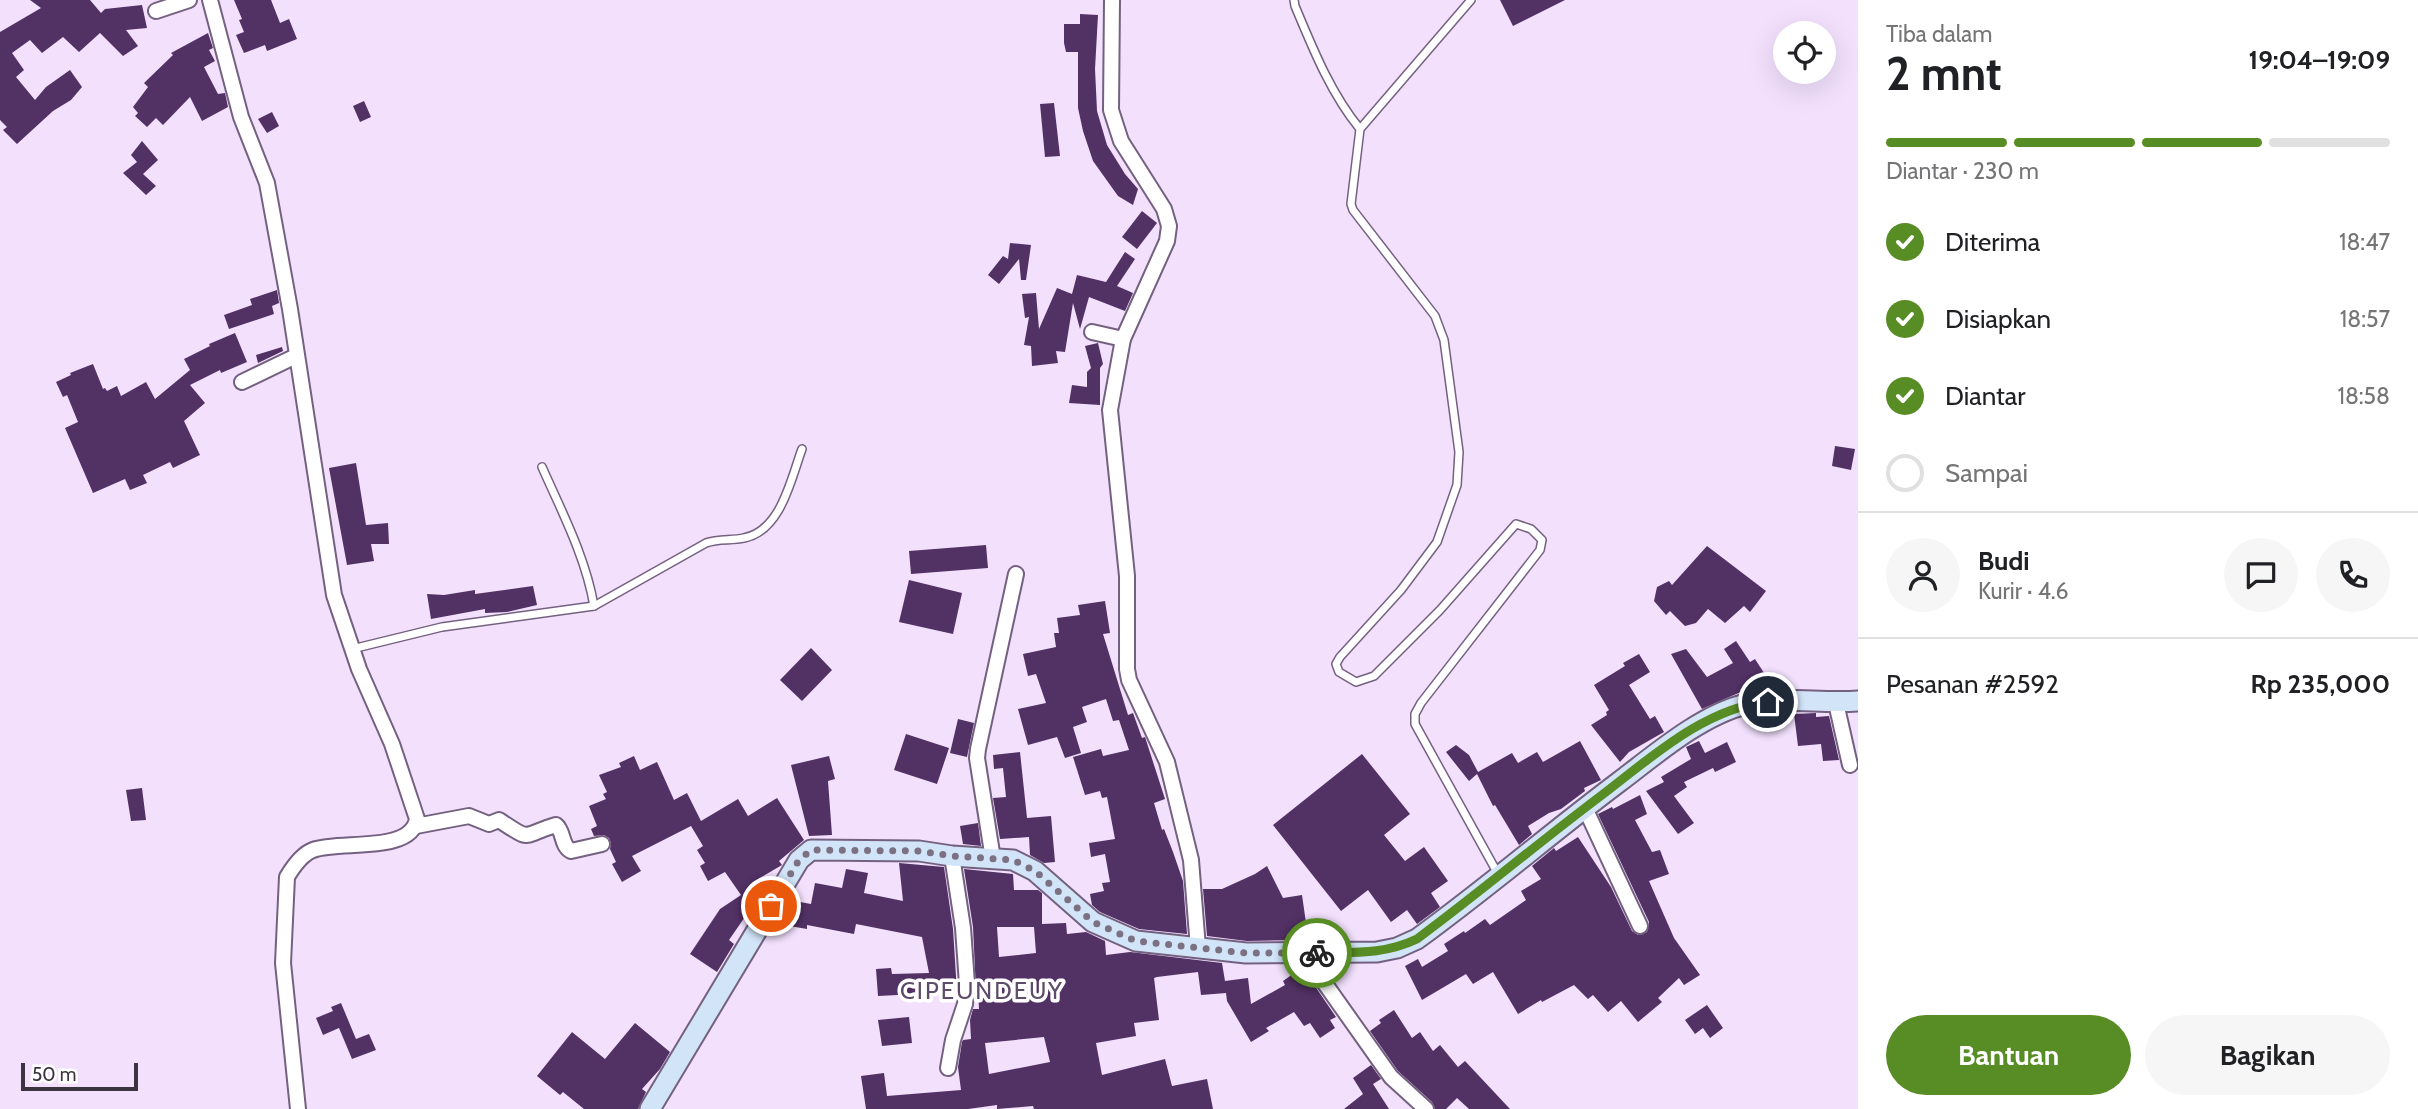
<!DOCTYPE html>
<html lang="id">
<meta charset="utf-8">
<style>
:root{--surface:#fff;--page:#f6f6f6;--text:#202124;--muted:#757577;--line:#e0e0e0;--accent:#588c24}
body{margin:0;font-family:Cabin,sans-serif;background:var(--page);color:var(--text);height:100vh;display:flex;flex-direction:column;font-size:26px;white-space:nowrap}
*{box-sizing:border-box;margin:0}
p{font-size:23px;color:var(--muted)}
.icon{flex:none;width:38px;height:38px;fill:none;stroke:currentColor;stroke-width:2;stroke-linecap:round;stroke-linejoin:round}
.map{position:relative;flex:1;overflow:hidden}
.drawer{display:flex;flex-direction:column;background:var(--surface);width:560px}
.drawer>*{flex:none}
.buttons{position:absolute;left:1773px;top:21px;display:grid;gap:14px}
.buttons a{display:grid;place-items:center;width:63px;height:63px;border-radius:50%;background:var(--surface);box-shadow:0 7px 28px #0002;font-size:35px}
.scale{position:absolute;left:21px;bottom:18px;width:117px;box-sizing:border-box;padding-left:7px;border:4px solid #3c3341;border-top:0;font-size:19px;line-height:24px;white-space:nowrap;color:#3c3341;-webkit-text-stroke:5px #fff;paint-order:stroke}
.pin{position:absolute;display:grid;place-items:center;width:60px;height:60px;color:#fff;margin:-30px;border:4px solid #fff;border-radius:50%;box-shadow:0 2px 7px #0007}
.courier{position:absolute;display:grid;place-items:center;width:70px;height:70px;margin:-35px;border:5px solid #588c24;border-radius:50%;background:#fff;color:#222;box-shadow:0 2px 9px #0007}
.summary em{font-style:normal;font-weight:800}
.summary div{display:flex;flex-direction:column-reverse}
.summary{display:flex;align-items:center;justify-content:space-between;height:119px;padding:0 28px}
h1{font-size:46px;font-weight:800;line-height:52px}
.bar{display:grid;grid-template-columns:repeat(4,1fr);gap:10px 7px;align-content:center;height:84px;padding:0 28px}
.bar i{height:9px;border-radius:5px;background:var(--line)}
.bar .active{background:var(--accent)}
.bar p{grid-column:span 4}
.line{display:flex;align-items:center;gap:18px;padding:0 28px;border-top:2px solid var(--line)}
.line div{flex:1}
.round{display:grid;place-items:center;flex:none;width:74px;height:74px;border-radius:37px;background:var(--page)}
ol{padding:0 28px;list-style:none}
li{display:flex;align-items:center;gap:21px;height:77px}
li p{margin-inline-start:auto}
li .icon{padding:7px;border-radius:50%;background:var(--accent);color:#fff;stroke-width:4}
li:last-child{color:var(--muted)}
li i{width:38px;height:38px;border:4px solid var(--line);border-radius:50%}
.primary-button{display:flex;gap:14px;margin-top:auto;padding:14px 28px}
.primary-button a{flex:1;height:80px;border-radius:42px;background:var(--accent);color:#fff;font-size:28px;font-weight:800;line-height:80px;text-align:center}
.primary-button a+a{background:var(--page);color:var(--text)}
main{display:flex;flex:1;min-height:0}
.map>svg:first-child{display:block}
.building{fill:#523165;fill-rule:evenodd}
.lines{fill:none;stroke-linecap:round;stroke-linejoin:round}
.lane-casing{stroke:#746180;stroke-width:10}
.street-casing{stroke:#746180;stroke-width:18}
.secondary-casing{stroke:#746180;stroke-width:23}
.lane{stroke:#fff;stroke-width:7}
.street{stroke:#fff;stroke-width:14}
.secondary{stroke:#d2e4f8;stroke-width:19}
.done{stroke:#7c7083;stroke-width:7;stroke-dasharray:0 12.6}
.route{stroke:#588c24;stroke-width:9}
.labels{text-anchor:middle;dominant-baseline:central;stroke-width:7;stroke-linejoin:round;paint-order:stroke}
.quarter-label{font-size:24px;letter-spacing:2px;fill:#5f4c6a;stroke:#fff}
</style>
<main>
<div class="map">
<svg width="1858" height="1109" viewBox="0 0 1858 1109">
<rect width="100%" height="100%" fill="#f2e0fd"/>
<g class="building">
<path d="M 30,0 L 90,0 L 101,13 L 105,9 L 142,5 L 147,28 L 126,30 L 138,46 L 123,56 L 100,33 L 79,52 L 63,37 L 42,53 L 30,40 L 12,53 L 24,70 L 16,77 L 35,100 L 46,87 L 70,70 L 82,87 L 71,100 L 53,111 L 17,144 L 3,130 L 7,127 L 0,120 L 0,32 L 41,8 Z"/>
<path d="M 234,0 L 271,0 L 280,23 L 289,19 L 297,39 L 267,51 L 265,45 L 244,53 L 236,35 L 244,32 L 239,20 L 242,19 Z"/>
<path d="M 1500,0 L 1565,0 L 1513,26 Z"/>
<path d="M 1080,14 L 1098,15 L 1095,69 L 1097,111 L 1107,145 L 1125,174 L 1138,189 L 1133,205 L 1118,196 L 1093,161 L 1083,131 L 1078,108 L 1078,52 L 1066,52 L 1064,43 L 1064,24 L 1080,24 Z"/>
<path d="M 208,33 L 213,48 L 209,50 L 215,61 L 204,67 L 218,94 L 225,93 L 228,107 L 202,121 L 190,97 L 163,125 L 156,118 L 147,127 L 135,116 L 138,113 L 133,107 L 148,87 L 144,83 L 173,55 L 171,53 Z"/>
<path d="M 364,101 L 371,117 L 360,122 L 353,106 Z"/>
<path d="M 1054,103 L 1060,156 L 1045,157 L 1040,104 Z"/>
<path d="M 272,112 L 279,126 L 267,133 L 258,119 Z"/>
<path d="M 142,141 L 158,160 L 143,174 L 156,186 L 146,195 L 123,173 L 137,162 L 131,155 Z"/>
<path d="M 1142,211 L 1157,223 L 1137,249 L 1122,237 Z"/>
<path d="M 1010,243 L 1031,245 L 1026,280 L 1021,280 L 1019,259 L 999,284 L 988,275 L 1003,256 L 1008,259 Z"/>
<path d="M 1125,252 L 1135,259 L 1117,286 L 1133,293 L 1125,311 L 1089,297 L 1080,329 L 1073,303 L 1065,352 L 1056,351 L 1058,363 L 1032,366 L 1031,346 L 1024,345 L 1029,317 L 1025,318 L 1022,294 L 1036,293 L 1039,329 L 1057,288 L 1072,294 L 1077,275 L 1106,282 Z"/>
<path d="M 277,290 L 279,303 L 272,306 L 274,314 L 229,329 L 224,315 L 252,305 L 250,299 Z"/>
<path d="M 235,333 L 247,362 L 221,373 L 220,370 L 190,385 L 205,403 L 184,421 L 200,455 L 173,468 L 170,462 L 143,475 L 147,483 L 130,490 L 125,479 L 93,493 L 65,428 L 78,422 L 67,395 L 63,397 L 56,382 L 71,375 L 70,373 L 93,364 L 103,389 L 105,388 L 107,391 L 117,386 L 121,396 L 146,382 L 155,399 L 190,370 L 184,359 L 210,346 L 209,344 Z"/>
<path d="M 1098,343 L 1103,364 L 1100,368 L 1100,405 L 1069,403 L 1072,385 L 1087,387 L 1087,372 L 1091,368 L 1085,346 Z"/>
<path d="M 282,347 L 283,351 L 258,363 L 256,355 Z"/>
<path d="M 1835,446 L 1855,449 L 1851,470 L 1832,466 Z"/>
<path d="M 356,463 L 366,525 L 388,523 L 389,544 L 371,544 L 374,561 L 347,565 L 329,468 Z"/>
<path d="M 986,545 L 988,568 L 911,574 L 909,551 Z"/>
<path d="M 1707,546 L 1766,591 L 1750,612 L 1744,606 L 1725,623 L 1708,609 L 1696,623 L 1685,626 L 1670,611 L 1666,615 L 1654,601 L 1657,587 L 1669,581 L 1672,585 Z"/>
<path d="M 909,580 L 962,593 L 953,634 L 899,622 Z"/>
<path d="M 533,586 L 537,605 L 507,612 L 485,613 L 485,609 L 431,619 L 427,594 L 444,595 L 475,590 L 475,594 Z"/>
<path d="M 1105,601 L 1110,633 L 1103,634 L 1128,715 L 1133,713 L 1142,738 L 1145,737 L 1165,799 L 1154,803 L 1162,830 L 1164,829 L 1173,852 L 1183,881 L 1187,934 L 1139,929 L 1100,912 L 1092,905 L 1090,894 L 1104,891 L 1102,883 L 1110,882 L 1105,854 L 1091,857 L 1089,843 L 1115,839 L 1107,797 L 1102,798 L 1100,791 L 1085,795 L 1073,757 L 1101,749 L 1103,756 L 1129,750 L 1119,720 L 1113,721 L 1106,699 L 1082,707 L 1087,722 L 1073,727 L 1081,753 L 1065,758 L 1057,737 L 1028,745 L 1018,709 L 1046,703 L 1036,674 L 1028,676 L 1023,654 L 1056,647 L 1054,633 L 1059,633 L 1057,618 L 1080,615 L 1078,605 Z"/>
<path d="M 1736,641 L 1750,662 L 1755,659 L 1766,676 L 1743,691 L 1702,709 L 1671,654 L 1686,649 L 1707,677 L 1733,663 L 1724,649 Z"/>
<path d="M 811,648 L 832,670 L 802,701 L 780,680 Z"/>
<path d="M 1639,654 L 1650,672 L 1629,685 L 1650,719 L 1655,716 L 1664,732 L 1629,752 L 1620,762 L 1591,725 L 1607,715 L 1606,712 L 1609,710 L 1594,685 L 1625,666 L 1623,663 Z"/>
<path d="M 1816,713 L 1816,717 L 1829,716 L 1839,760 L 1823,761 L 1821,744 L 1798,746 L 1794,714 Z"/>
<path d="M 958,719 L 974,723 L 967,757 L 950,753 Z"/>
<path d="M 906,734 L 949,748 L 937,784 L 894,770 Z"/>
<path d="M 1580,741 L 1601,780 L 1584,788 L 1585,791 L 1561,809 L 1549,813 L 1528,826 L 1532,834 L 1519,845 L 1495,805 L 1493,806 L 1477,774 L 1469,781 L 1446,752 L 1456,745 L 1469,755 L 1478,772 L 1512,753 L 1518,763 L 1537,752 L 1543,762 Z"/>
<path d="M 1699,741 L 1705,753 L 1727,742 L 1736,762 L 1715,772 L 1713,768 L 1684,782 L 1687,787 L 1674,796 L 1694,823 L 1678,834 L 1646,791 L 1664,782 L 1661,777 L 1691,759 L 1686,747 Z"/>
<path d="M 1020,752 L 1027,818 L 1051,816 L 1055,862 L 1044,863 L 1030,855 L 1029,837 L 1000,839 L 993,798 L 1006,797 L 1003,768 L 994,769 L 993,755 Z"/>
<path d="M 1362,754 L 1410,814 L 1384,835 L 1405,861 L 1424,847 L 1448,881 L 1431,893 L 1440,907 L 1417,924 L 1407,910 L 1391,922 L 1368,890 L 1341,911 L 1273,825 Z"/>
<path d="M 634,756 L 640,770 L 657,762 L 674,800 L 687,793 L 701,821 L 738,799 L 748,816 L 777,798 L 804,840 L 779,861 L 782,865 L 758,879 L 766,891 L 756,908 L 747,914 L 729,940 L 734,944 L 717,972 L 690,954 L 720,909 L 741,895 L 725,872 L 708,881 L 700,866 L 705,863 L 697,850 L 703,846 L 691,826 L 632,856 L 641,871 L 622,882 L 612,864 L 616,862 L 610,849 L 611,843 L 609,838 L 604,835 L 594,836 L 591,829 L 597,826 L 589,806 L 606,799 L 603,794 L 607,792 L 599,775 L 621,767 L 619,763 Z"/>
<path d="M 829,756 L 835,779 L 828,781 L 832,835 L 809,836 L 791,765 Z"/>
<path d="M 142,788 L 146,820 L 131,821 L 126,790 Z"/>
<path d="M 1640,795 L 1647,814 L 1635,820 L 1652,852 L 1660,850 L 1669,874 L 1649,881 L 1674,938 L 1700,975 L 1684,985 L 1679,978 L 1658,998 L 1662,1002 L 1638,1022 L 1621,1001 L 1608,1012 L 1593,995 L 1588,999 L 1574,985 L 1542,1002 L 1541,1000 L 1518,1014 L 1493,972 L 1473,984 L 1466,974 L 1422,1000 L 1405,966 L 1418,959 L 1422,967 L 1448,951 L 1444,944 L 1464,931 L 1465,933 L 1485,919 L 1490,925 L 1526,900 L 1521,891 L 1541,879 L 1532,866 L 1554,848 L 1556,851 L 1578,837 L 1611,887 L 1632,931 L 1638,935 L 1647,932 L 1649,922 L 1598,814 L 1612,807 L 1613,809 Z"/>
<path d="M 978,823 L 981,846 L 963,844 L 960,826 Z"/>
<path d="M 899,863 L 944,867 L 953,929 L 957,992 L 878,996 L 876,969 L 891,968 L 892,974 L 929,973 L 922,937 L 856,924 L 854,934 L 807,925 L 807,929 L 778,924 L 779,917 L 789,900 L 811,904 L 815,883 L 842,888 L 846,869 L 868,873 L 864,893 L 903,901 Z"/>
<path d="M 1267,866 L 1283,898 L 1302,895 L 1307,930 L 1295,931 L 1296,940 L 1247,941 L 1207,936 L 1203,889 L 1222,889 L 1255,874 Z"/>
<path d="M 964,869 L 1013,874 L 1014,890 L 1038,890 L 1042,893 L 1042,924 L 1066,923 L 1067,934 L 1086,932 L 1105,941 L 1106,955 L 1130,952 L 1222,963 L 1225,981 L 1248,978 L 1251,1004 L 1285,985 L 1283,981 L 1293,974 L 1298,982 L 1308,976 L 1336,1017 L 1330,1020 L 1335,1028 L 1320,1038 L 1310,1023 L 1304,1026 L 1294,1012 L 1266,1028 L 1269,1031 L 1251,1042 L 1227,1001 L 1226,993 L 1201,995 L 1198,972 L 1157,977 L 1154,978 L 1159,1020 L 1134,1023 L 1136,1036 L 1096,1043 L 1102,1075 L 1165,1059 L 1172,1086 L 1207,1079 L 1213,1109 L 1034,1109 L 1033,1106 L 997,1109 L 997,1105 L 968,1109 L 866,1109 L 861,1076 L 884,1073 L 887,1096 L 961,1090 L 958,1067 L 962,1042 L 963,1040 L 971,1039 L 970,1020 L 973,1009 L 979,1009 L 978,991 L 976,991 L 973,927 ZM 997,927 L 1034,927 L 1036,953 L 999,957 ZM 1044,1037 L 1050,1062 L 989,1074 L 985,1043 Z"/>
<path d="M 341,1003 L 356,1039 L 369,1034 L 376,1050 L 352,1059 L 339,1028 L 323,1035 L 316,1018 L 333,1011 L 331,1007 Z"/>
<path d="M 1707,1005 L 1723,1028 L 1710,1038 L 1703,1028 L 1695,1034 L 1685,1020 Z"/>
<path d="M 1394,1010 L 1412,1038 L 1420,1032 L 1433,1051 L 1440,1045 L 1458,1067 L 1465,1061 L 1510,1109 L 1469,1109 L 1457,1098 L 1446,1109 L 1435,1109 L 1432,1102 L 1398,1071 L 1370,1031 L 1381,1023 L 1379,1020 Z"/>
<path d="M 909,1017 L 912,1043 L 882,1046 L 878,1020 Z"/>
<path d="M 635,1023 L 670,1052 L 660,1069 L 642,1089 L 646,1092 L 638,1109 L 584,1109 L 563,1092 L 560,1095 L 537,1076 L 572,1032 L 605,1059 Z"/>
<path d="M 1371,1065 L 1381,1079 L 1373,1084 L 1389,1109 L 1344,1109 L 1363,1094 L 1353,1078 Z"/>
</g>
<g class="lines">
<defs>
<g id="lane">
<path d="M 1294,0 L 1295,6 C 1313,49 1331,94 1360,129"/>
<path d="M 1471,0 L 1360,129 L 1351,204 L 1353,210 L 1435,316 L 1444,340 L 1459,452 L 1457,485 L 1437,542 L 1401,590 L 1340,657 L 1336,664 L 1339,672 L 1356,682 L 1374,676 L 1440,610 L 1516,524 L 1531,529 L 1542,540 L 1540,550 L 1421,703 L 1415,714 L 1415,724 L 1498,874"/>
<path d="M 542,467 C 562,512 586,558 594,606"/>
<path d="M 352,649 L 442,627 L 594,606 L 706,543 C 719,538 731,541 744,538 C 781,531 791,479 802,449"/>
</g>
<g id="street">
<path d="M 210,0 L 241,117 L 267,183 L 290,309 L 334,595 L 359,669 L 392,744 L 417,819 C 411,854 340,840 313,850 C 302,854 293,867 287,877 L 283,963 L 298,1109"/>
<path d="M 1112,0 L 1111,110 L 1121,141 L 1164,209 L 1169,226 L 1167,241 L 1123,339 L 1110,410 L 1127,576 L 1127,669 L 1129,680 L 1167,762 L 1191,860 L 1198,948"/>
<path d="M 156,11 L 189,0"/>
<path d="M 1092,332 L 1123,339"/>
<path d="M 242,382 L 296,356"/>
<path d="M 1836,703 L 1850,765"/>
<path d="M 1585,808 L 1640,926"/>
<path d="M 416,826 L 469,816 L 489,824 L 499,820 C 533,843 521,835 556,825 C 564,831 561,846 571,851 L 602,844"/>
<path d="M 993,859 L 977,758 L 978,749 L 1016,574"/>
<path d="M 1304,954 L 1391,1077 L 1426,1109"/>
<path d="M 948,1068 L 953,1040 L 965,1004 L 967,984 L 963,928 L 952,856"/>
</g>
<path id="secondary" d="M 650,1109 L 799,860 L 811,850 L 919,851 L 952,856 L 1013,860 L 1035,871 L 1093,922 L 1136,941 L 1246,953 L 1377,952 L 1397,948 L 1417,939 C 1486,889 1551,833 1619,782 C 1656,754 1701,715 1746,704 C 1782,696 1822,704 1858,701"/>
</defs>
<use href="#lane" class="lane-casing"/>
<use href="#street" class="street-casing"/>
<use href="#secondary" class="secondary-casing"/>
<use href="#lane" class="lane"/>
<use href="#street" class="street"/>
<use href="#secondary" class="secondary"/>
</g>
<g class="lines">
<path class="done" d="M 771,906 L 799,860 L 811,850 L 919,851 L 952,856 L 1013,860 L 1035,871 L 1093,922 L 1136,941 L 1246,953 L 1317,953"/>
<path class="route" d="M 1317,953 C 1354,952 1383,955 1417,939 C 1479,893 1537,844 1598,798 C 1647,761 1705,707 1768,702"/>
</g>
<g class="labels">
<g class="quarter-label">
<text x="982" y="990">CIPEUNDEUY</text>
</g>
</g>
</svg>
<div class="buttons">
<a><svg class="icon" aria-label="locate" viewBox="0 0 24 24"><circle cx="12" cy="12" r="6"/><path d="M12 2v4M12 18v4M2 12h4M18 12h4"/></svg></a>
</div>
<div class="scale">50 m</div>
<div class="pin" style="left:771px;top:906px;background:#ea580c"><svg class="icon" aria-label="bag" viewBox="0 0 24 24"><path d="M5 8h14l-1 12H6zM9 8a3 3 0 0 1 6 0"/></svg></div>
<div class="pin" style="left:1768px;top:702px;background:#1f2937"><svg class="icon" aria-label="home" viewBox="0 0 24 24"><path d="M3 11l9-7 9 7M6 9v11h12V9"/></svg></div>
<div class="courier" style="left:1317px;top:953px"><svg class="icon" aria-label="bike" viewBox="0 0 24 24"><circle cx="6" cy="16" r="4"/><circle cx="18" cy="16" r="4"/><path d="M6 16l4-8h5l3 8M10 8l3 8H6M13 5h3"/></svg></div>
</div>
<section class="drawer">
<div class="summary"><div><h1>2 mnt</h1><p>Tiba dalam</p></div><em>19:04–19:09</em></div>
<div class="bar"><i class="active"></i><i class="active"></i><i class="active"></i><i></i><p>Diantar · 230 m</p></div>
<ol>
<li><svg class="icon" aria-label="check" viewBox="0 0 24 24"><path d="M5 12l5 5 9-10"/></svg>Diterima<p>18:47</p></li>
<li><svg class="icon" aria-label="check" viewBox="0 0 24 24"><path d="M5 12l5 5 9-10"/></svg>Disiapkan<p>18:57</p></li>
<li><svg class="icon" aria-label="check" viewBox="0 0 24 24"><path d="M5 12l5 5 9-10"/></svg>Diantar<p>18:58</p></li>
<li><i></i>Sampai</li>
</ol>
<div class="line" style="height:126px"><a class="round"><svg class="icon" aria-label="person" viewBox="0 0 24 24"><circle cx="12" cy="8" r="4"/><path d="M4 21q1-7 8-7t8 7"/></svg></a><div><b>Budi</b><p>Kurir · 4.6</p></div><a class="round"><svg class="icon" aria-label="chat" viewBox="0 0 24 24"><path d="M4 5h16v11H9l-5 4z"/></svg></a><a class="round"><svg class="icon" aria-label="phone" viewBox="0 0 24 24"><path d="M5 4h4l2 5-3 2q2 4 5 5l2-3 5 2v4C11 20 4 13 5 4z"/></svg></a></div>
<div class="line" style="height:91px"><div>Pesanan #2592</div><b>Rp 235,000</b></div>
<div class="primary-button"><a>Bantuan</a><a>Bagikan</a></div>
</section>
</main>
